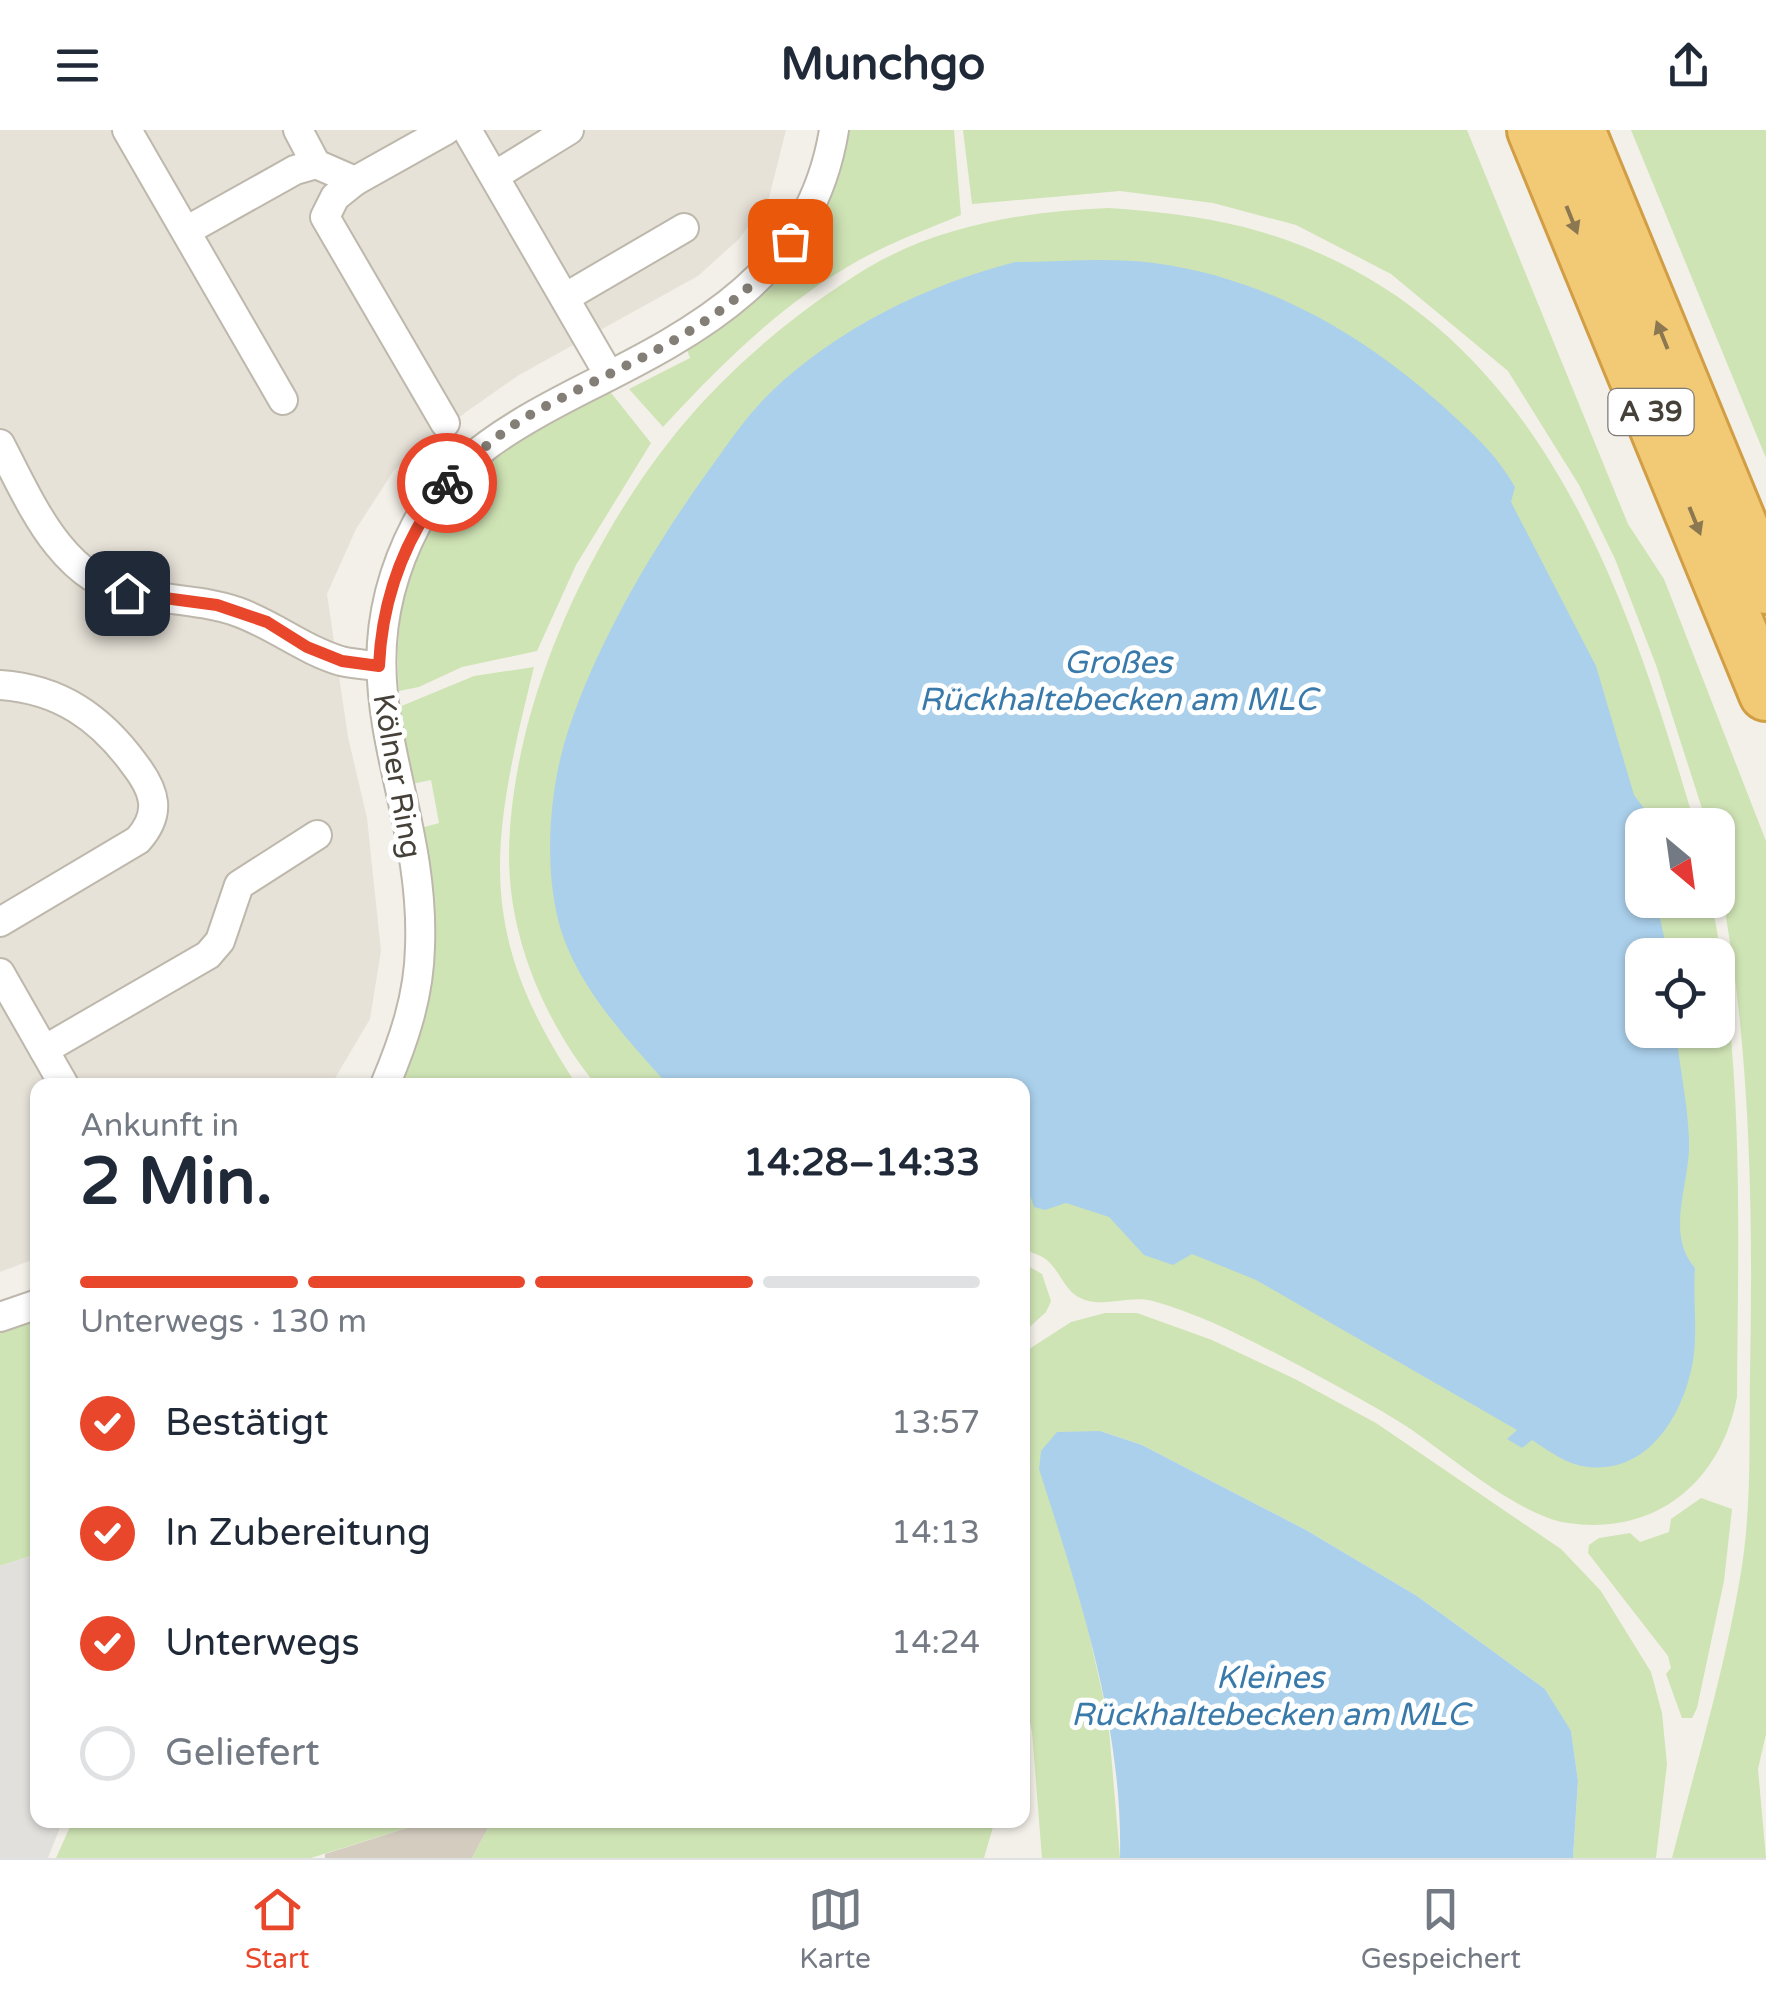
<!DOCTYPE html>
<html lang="de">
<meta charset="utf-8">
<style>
:root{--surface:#fff;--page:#f2f2f3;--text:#1f2937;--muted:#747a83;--line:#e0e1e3;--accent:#e9472b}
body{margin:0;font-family:"Varela Round",sans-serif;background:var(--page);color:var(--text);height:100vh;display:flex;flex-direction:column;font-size:38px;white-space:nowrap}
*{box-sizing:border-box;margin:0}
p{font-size:32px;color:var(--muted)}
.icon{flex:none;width:55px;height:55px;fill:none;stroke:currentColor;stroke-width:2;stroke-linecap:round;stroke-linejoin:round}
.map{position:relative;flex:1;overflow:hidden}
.side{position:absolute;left:30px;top:948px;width:1000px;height:750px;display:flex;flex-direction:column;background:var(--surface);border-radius:20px;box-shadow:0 2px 8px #0004}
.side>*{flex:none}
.needle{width:65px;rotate:151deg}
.tools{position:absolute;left:1625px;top:678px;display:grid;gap:20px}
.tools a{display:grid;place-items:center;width:110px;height:110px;border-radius:20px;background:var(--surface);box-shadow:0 2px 8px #0004;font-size:50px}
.pin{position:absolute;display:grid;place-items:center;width:85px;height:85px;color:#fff;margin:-42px;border-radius:20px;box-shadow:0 5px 15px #0006}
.courier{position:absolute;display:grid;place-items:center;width:100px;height:100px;margin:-50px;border:8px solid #e9472b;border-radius:50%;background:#fff;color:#222;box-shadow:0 2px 12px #0007}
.headline em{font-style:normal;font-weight:700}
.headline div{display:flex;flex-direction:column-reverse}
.headline{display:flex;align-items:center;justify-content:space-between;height:170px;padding:0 50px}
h1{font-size:65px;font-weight:700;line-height:75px}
.bar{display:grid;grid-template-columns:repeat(4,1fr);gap:15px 10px;align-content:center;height:120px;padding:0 50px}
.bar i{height:12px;border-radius:8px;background:var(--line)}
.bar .on{background:var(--accent)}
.bar p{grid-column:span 4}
ol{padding:0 50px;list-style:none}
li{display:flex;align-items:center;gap:30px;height:110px}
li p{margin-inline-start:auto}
li .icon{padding:10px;border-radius:50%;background:var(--accent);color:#fff;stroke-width:4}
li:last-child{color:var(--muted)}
li i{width:55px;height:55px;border:5px solid var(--line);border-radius:50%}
header{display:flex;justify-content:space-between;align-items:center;height:130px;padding:0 50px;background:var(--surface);font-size:45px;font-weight:700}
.tab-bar{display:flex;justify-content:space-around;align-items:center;height:140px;border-top:2px solid var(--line);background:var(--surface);font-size:28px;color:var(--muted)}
.tab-bar a{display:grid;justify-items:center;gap:5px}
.tab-bar .on{color:var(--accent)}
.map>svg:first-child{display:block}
.residential{fill:#e7e2d8}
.green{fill:#cfe4b5;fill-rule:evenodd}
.parking{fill:#e2e0dd}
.water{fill:#abd0eb}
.building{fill:#d4ccbf}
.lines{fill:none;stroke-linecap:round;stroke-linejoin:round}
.minor-casing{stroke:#beb8ac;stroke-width:32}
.motorway-casing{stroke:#d19e45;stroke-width:58}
.minor{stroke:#fff;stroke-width:28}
.motorway{stroke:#f2c975;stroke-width:52}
.oneway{fill:#8b7750}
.done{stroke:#837e76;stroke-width:10;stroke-dasharray:0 18}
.route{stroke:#e9472b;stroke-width:12}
.labels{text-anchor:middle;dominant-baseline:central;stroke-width:10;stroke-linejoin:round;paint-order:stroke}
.shield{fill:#fff;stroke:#7e7a74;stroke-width:2.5}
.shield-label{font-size:28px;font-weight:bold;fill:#464138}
.street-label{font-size:30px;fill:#464138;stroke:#fff}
.water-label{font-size:32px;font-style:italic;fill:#397aaa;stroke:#fff}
</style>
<header><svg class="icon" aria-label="menu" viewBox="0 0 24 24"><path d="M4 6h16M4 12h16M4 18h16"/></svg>Munchgo<svg class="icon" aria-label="share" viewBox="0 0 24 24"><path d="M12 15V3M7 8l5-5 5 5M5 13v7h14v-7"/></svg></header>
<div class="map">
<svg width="1766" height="1728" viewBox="0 0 1766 1728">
<rect width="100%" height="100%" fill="#f3f0e9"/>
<path class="residential" d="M 0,0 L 786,0 L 769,68 L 739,109 L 698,146 L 519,245 L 466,282 L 394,340 L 356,399 L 327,464 L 348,607 L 367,688 L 381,821 L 370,889 L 331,955 L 38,955 L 37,1128 L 0,1142 Z"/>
<g class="green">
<path d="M 850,0 L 954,0 L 961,85 C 923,101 884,115 849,136 C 778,177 719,237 663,297 L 629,259 L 690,228 L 687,220 C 775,163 829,105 850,0 Z"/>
<path d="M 963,0 L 1467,0 L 1628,394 L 1664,449 L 1766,711 L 1766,1604 L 1758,1639 L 1766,1728 L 1672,1728 C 1696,1634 1724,1543 1740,1448 C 1752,1381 1749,1311 1750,1243 C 1753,1089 1751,933 1725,781 L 1735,764 C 1731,740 1718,720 1718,695 L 1706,691 L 1656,535 L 1615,429 L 1579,355 L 1508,241 L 1391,144 L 1296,95 L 1213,73 L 1120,61 L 972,74 Z"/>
<path d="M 1631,0 L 1766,0 L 1766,328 Z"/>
<path d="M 1109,78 C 1154,81 1199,86 1244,97 C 1530,173 1621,442 1695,695 L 1642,695 L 1642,770 L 1711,770 C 1745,931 1738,1103 1737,1267 C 1721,1351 1657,1406 1568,1393 C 1520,1387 1448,1324 1406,1296 C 1376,1277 1344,1260 1313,1243 C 1264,1217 1207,1186 1153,1171 C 1131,1165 1106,1177 1085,1170 C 1065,1163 1063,1146 1049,1132 C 1042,1125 1032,1123 1023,1119 L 1022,955 L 596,955 C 545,892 509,809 509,726 C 510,579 588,410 680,298 C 732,235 800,179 869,137 C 941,95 1027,81 1109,78 ZM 1642,825 L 1718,825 L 1718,900 L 1642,900 Z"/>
<path d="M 608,259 L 651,313 L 576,435 L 537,521 L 462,537 L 419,557 L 399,561 C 387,393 472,331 608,259 Z"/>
<path d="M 534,537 C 492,709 472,799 577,955 L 397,955 C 441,868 440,792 421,698 L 439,693 L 431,650 L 412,654 L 399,577 L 474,546 Z"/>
<path d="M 1023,1133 L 1042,1144 L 1051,1171 L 1046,1182 L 1023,1203 Z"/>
<path d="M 1105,1183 L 1137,1183 L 1212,1210 L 1295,1249 L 1376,1293 L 1561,1419 L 1601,1461 L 1651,1542 L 1662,1583 L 1667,1634 L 1656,1728 L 1573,1728 L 1578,1651 L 1571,1602 L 1545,1559 L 1417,1466 L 1306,1400 L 1142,1315 L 1100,1301 L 1082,1473 L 1108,1588 L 1120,1728 L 1042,1728 L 1032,1602 L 1023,1557 L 1023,1223 L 1071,1192 Z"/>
<path d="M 37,1189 L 37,1424 L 0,1436 L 0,1202 Z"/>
<path d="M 1701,1368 L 1732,1379 L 1724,1451 L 1697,1578 L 1692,1588 L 1682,1588 L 1666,1544 L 1671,1538 L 1668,1526 L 1588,1423 L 1589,1415 L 1599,1408 L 1630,1403 L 1640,1412 L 1669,1402 L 1671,1389 Z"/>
<path d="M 73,1690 L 432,1690 L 311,1728 L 56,1728 Z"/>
<path d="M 492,1690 L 995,1690 L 984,1728 L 472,1728 Z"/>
</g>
<path class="parking" d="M 37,1424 L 38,1690 L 63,1690 L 48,1728 L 0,1728 L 0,1436 Z"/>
<g class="water">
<path d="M 1015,132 C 1060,132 1109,127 1154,133 C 1266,148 1361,203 1444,277 C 1473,304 1495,322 1515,357 L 1511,372 L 1596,536 L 1634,665 L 1652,689 L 1638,697 L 1642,716 L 1642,770 L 1656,770 L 1668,825 L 1642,825 L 1642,900 L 1676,900 C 1679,936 1688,973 1689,1010 C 1691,1053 1664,1102 1695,1138 C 1693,1166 1697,1196 1694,1224 C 1687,1278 1652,1344 1588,1337 C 1567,1335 1549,1321 1532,1310 L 1522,1318 L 1507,1309 L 1517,1300 L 1256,1150 L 1192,1124 L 1173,1135 L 1144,1125 L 1109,1087 L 1066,1073 L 1045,1080 L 1034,1077 L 1028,1060 L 1023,1058 L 1022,955 L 668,955 C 625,907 571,850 557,785 C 544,727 550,654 569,598 C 600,506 657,411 714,333 C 732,308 749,283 771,262 C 839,197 925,156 1015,132 Z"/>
<path d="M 1100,1301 L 1142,1315 L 1306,1400 L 1417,1466 L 1545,1559 L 1571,1601 L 1578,1651 L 1573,1728 L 1120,1728 C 1123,1595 1079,1464 1039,1339 L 1041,1321 L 1057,1302 Z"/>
</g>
<path class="building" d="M 432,1690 L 492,1690 L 472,1728 L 325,1728 L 325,1724 Z"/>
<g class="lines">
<defs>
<g id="minor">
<path d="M 127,0 L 283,270"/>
<path d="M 298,0 L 316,34 L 355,51 L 446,0"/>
<path d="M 467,0 L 609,245"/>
<path d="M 496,45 L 569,0"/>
<path d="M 355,51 L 335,67 L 325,87 L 445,293"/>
<path d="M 186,101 L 295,40 L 316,34"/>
<path d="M 566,167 L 684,98"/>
<path d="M 0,314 C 30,371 61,450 132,463 C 168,470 203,470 238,482 C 274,495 304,520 341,531 C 353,534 367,535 379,536"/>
<path d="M 0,555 C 60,559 101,588 135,635 C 155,661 162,683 138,710 L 0,792"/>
<path d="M 0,843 L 64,955"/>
<path d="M 44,920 L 208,825 L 220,811 L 239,755 L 317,705"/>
<path d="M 385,955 C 404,910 419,866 420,817 C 426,660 333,554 416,395 C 451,328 519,292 583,259 C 701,200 811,142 834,0"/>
<path d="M 0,1187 L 38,1174"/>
</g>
<g id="motorway">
<path d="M 1534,0 L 1766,564"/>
<path d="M 1578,0 L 1766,457"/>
</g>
</defs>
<use href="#minor" class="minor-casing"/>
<use href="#motorway" class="motorway-casing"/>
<use href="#minor" class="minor"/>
<use href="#motorway" class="motorway"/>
</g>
<defs><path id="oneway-solid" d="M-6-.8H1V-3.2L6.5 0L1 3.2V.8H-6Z" transform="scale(2.5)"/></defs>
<g class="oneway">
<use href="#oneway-solid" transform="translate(1572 90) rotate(68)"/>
<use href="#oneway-solid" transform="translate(1662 205) rotate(-112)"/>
<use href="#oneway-solid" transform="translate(1695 391) rotate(68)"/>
</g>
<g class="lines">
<path class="done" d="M 447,353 C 473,326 503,299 537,281 C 628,231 727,199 790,111"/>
<path class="route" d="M 127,463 L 217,475 L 267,492 L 307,517 L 342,531 L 379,536 C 382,468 405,407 447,353"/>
</g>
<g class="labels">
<rect class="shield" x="1608.5" y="259" width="85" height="46" rx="8"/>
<g class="shield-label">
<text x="1651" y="282">A 39</text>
</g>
<g class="street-label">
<text transform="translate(397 646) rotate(80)">Kölner Ring</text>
</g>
<g class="water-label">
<text x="1118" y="533">Großes<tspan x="1118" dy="37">Rückhaltebecken am MLC</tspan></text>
<text x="1270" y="1548">Kleines<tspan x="1270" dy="37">Rückhaltebecken am MLC</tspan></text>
</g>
</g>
</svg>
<div class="tools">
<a><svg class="needle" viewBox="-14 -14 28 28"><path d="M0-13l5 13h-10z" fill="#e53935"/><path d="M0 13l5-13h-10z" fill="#747a83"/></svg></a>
<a><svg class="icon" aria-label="locate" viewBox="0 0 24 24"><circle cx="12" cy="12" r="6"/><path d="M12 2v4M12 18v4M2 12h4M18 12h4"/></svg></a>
</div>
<div class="pin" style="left:790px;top:111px;background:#ea580c"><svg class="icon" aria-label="bag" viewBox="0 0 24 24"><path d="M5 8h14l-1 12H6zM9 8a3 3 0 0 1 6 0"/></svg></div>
<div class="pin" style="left:127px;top:463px;background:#1f2937"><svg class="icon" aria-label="home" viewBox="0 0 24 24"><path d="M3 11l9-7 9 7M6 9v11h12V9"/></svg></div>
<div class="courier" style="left:447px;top:353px"><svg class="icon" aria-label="bike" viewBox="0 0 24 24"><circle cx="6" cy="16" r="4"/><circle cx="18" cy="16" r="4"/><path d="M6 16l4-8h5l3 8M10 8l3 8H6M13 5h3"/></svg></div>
<section class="side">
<div class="headline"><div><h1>2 Min.</h1><p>Ankunft in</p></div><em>14:28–14:33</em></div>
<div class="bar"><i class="on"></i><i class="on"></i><i class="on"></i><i></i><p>Unterwegs · 130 m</p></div>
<ol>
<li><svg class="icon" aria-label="check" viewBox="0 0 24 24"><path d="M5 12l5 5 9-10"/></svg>Bestätigt<p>13:57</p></li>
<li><svg class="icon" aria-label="check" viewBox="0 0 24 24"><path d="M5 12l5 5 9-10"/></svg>In Zubereitung<p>14:13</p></li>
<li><svg class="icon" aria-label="check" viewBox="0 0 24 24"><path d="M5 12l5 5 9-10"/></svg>Unterwegs<p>14:24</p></li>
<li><i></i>Geliefert</li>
</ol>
</section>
</div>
<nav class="tab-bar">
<a class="on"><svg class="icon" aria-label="home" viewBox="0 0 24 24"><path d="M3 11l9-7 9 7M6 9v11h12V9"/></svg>Start</a>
<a><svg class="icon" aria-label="map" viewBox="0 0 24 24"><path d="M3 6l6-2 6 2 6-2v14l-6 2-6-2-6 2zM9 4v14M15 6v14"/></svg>Karte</a>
<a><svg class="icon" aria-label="saved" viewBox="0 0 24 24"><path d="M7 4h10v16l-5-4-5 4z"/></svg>Gespeichert</a>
</nav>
